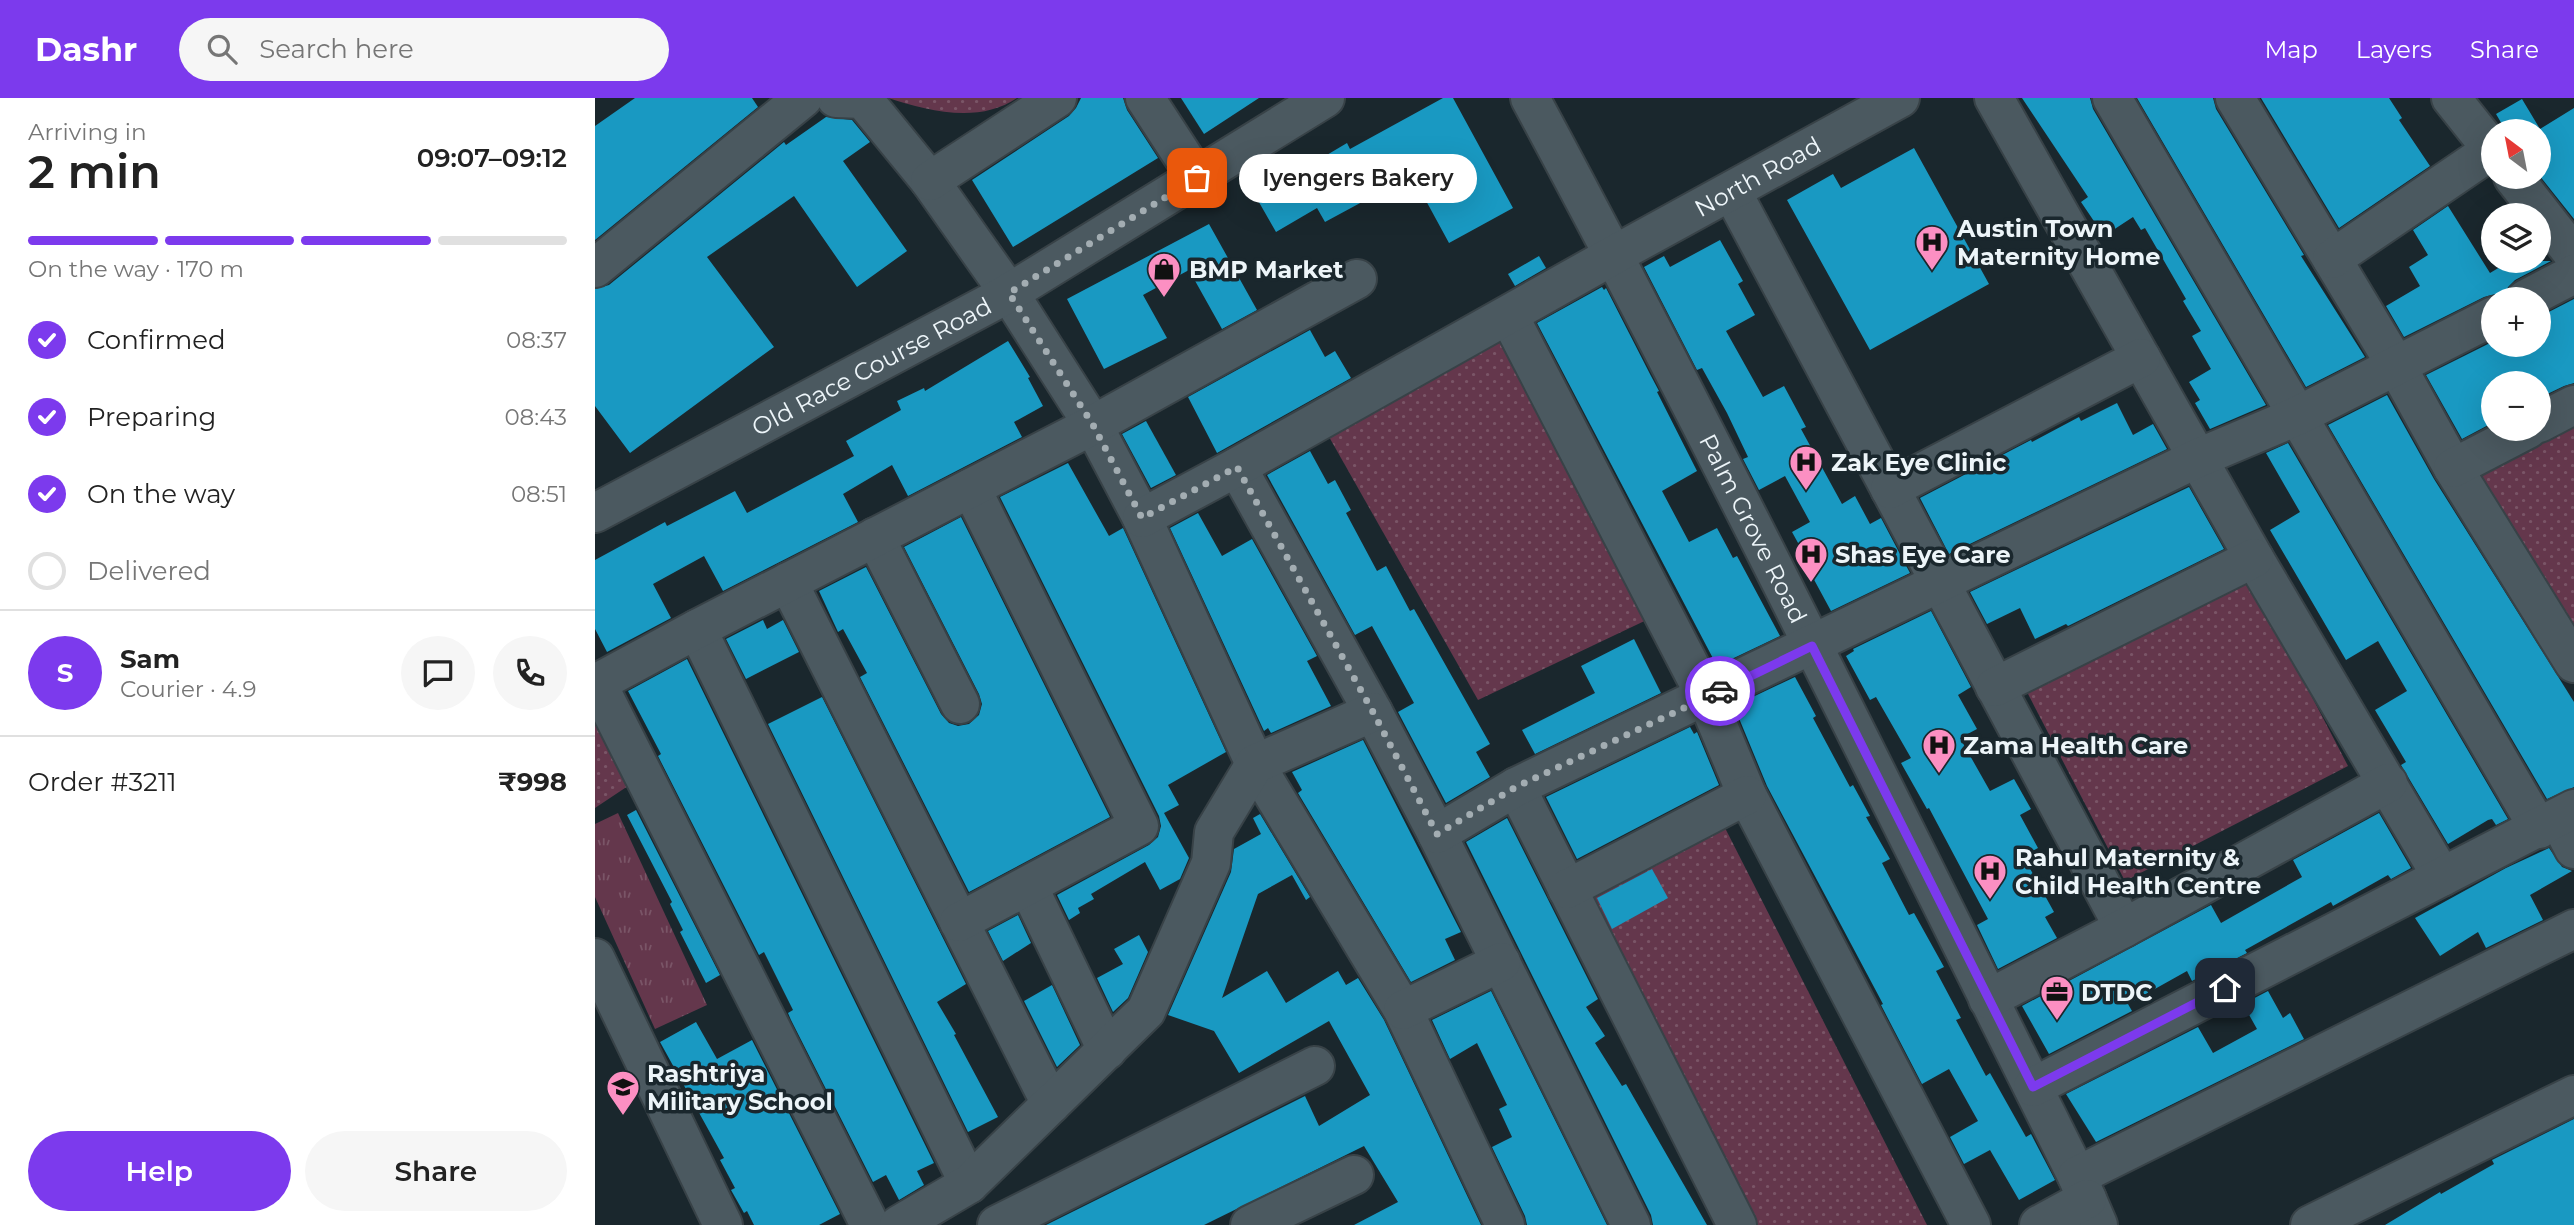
<!DOCTYPE html>
<meta charset="utf-8">
<style>
:root{--surface:#fff;--page:#f6f6f6;--text:#222;--muted:#767676;--line:#e0e0e0;--accent:#7c3aed}
body{margin:0;font-family:Montserrat,sans-serif;background:var(--page);color:var(--text);height:100vh;display:flex;flex-direction:column;font-size:26px;white-space:nowrap}
*{box-sizing:border-box;margin:0}
p{font-size:23px;color:var(--muted)}
.icon{flex:none;width:38px;height:38px;fill:none;stroke:currentColor;stroke-width:2;stroke-linecap:round;stroke-linejoin:round}
.map{position:relative;flex:1;overflow:hidden}
.sheet{display:flex;flex-direction:column;background:var(--surface);width:595px}
.sheet>*{flex:none}
.needle{width:46px;rotate:328deg}
.controls{position:absolute;left:1886px;top:21px;display:grid;gap:14px}
.controls a{display:grid;place-items:center;width:70px;height:70px;border-radius:50%;background:var(--surface);box-shadow:0 7px 28px #0002;font-size:35px}
.pin{position:absolute;display:grid;place-items:center;width:60px;height:60px;color:#fff;margin:-30px;border-radius:14px;box-shadow:0 4px 10px #0006}
.courier{position:absolute;display:grid;place-items:center;width:70px;height:70px;margin:-35px;border:5px solid #7c3aed;border-radius:50%;background:#fff;color:#222;box-shadow:0 2px 9px #0007}
.bubble{position:absolute;height:49px;border-radius:24px;background:var(--surface);box-shadow:0 7px 28px #0002;font-size:23px;font-weight:600;line-height:49px;text-align:center}
.overview em{font-style:normal;font-weight:600}
.overview div{display:flex;flex-direction:column-reverse}
.overview{display:flex;align-items:center;justify-content:space-between;height:119px;padding:0 28px}
h1{font-size:46px;font-weight:600;line-height:52px}
.bar{display:grid;grid-template-columns:repeat(4,1fr);gap:10px 7px;align-content:center;height:84px;padding:0 28px}
.bar i{height:9px;border-radius:5px;background:var(--line)}
.bar .on{background:var(--accent)}
.bar p{grid-column:span 4}
.line{display:flex;align-items:center;gap:18px;padding:0 28px;border-top:2px solid var(--line)}
.line div{flex:1}
.round{display:grid;place-items:center;flex:none;width:74px;height:74px;border-radius:37px;background:var(--page)}
ol{padding:0 28px;list-style:none}
li{display:flex;align-items:center;gap:21px;height:77px}
li p{margin-inline-start:auto}
li .icon{padding:7px;border-radius:50%;background:var(--accent);color:#fff;stroke-width:4}
li:last-child{color:var(--muted)}
li i{width:38px;height:38px;border:4px solid var(--line);border-radius:50%}
.button{display:flex;gap:14px;margin-top:auto;padding:14px 28px}
.button a{flex:1;height:80px;border-radius:42px;background:var(--accent);color:#fff;font-size:28px;font-weight:600;line-height:80px;text-align:center}
.button a+a{background:var(--page);color:var(--text)}
header{display:flex;align-items:center;gap:42px;box-sizing:border-box;height:98px;padding:0 35px;background:var(--accent);color:#fff}
header strong{font-size:33px}
nav{display:flex;gap:38px;margin-inline-start:auto;font-size:24px}
.search{width:490px;height:63px;background:var(--page);display:flex;align-items:center;gap:18px;box-sizing:border-box;padding:0 24px;border-radius:38px;color:var(--muted);font-size:26px}
main{display:flex;flex:1;min-height:0}
.map>svg:first-child{display:block}
.grass{fill:url(#grass-tufts)}
.park{fill:url(#park-dots)}
.building{fill:#1999c2}
.lines{fill:none;stroke-linecap:round;stroke-linejoin:round}
.minor-casing{stroke:#384247;stroke-width:42}
.minor{stroke:#4b5960;stroke-width:38}
.done{stroke:#a3adb2;stroke-width:7;stroke-dasharray:0 12.6}
.route{stroke:#7c3aed;stroke-width:9}
.labels{text-anchor:middle;dominant-baseline:central;stroke-width:7;stroke-linejoin:round;paint-order:stroke}
.street-label{font-size:24px;fill:#edf5f9;stroke:#1a272d}
.poi-label{font-size:24px;font-weight:bold;fill:#edf5f9;stroke:#1a272d;text-anchor:start}
</style>
<header>
<strong>Dashr</strong>
<div class="search"><svg class="icon" aria-label="search" viewBox="0 0 24 24"><circle cx="10" cy="10" r="6"/><path d="M15 15l6 6"/></svg>Search here</div>
<nav><a>Map</a><a>Layers</a><a>Share</a></nav>
</header>
<main>
<section class="sheet">
<div class="overview"><div><h1>2 min</h1><p>Arriving in</p></div><em>09:07–09:12</em></div>
<div class="bar"><i class="on"></i><i class="on"></i><i class="on"></i><i></i><p>On the way · 170 m</p></div>
<ol>
<li><svg class="icon" aria-label="check" viewBox="0 0 24 24"><path d="M5 12l5 5 9-10"/></svg>Confirmed<p>08:37</p></li>
<li><svg class="icon" aria-label="check" viewBox="0 0 24 24"><path d="M5 12l5 5 9-10"/></svg>Preparing<p>08:43</p></li>
<li><svg class="icon" aria-label="check" viewBox="0 0 24 24"><path d="M5 12l5 5 9-10"/></svg>On the way<p>08:51</p></li>
<li><i></i>Delivered</li>
</ol>
<div class="line" style="height:126px"><b class="round" style="background:var(--accent);color:#fff">S</b><div><b>Sam</b><p>Courier · 4.9</p></div><a class="round"><svg class="icon" aria-label="chat" viewBox="0 0 24 24"><path d="M4 5h16v11H9l-5 4z"/></svg></a><a class="round"><svg class="icon" aria-label="phone" viewBox="0 0 24 24"><path d="M5 4h4l2 5-3 2q2 4 5 5l2-3 5 2v4C11 20 4 13 5 4z"/></svg></a></div>
<div class="line" style="height:91px"><div>Order #3211</div><b>₹998</b></div>
<div class="button"><a>Help</a><a>Share</a></div>
</section>
<div class="map">
<svg width="1979" height="1127" viewBox="0 0 1979 1127">
<defs>
<pattern id="grass-tufts" width="24" height="20" patternUnits="userSpaceOnUse" patternTransform="scale(1.75)"><rect width="24" height="20" fill="#64374c"/><path d="M3 7l-1-3M5 7V3M7 7l1-3M15 17l-1-3M17 17v-4M19 17l1-3" fill="none" stroke="#7a5567"/></pattern>
<pattern id="park-dots" width="8" height="8" patternUnits="userSpaceOnUse" patternTransform="scale(1.75)"><rect width="8" height="8" fill="#64374c"/><path d="M2 2h.1M6 6h.1" fill="none" stroke="#7a5567" stroke-width="1.8" stroke-linecap="round"/></pattern>
</defs>
<rect width="100%" height="100%" fill="#1a272d"/>
<path class="grass" d="M 23,715 L 112,907 L 60,931 L 0,799 L 0,726 Z"/>
<g class="park">
<path d="M 293,0 L 422,0 C 384,26 333,13 293,0 Z"/>
<path d="M 908,238 L 1060,518 L 883,602 L 733,337 Z"/>
<path d="M 1979,322 L 1979,545 L 1873,376 Z"/>
<path d="M 1654,478 L 1753,668 L 1530,783 L 1432,594 Z"/>
<path d="M 0,618 L 36,686 L 0,710 Z"/>
<path d="M 1128,726 L 1332,1127 L 1155,1127 L 987,798 Z"/>
</g>
<g class="building">
<path d="M 40,0 L 157,0 L 163,9 L 0,142 L 0,28 Z"/>
<path d="M 486,0 L 528,0 L 532,12 L 563,60 L 418,149 L 377,82 L 474,18 L 481,10 Z"/>
<path d="M 586,0 L 664,0 L 609,36 Z"/>
<path d="M 848,0 L 858,0 L 918,110 L 854,145 L 817,77 L 730,124 L 722,110 L 681,134 L 661,99 L 752,45 L 755,51 Z"/>
<path d="M 1427,0 L 1495,0 L 1498,11 L 1671,307 L 1615,331 L 1600,305 L 1605,302 L 1594,284 L 1616,271 L 1597,238 L 1606,233 L 1588,203 L 1591,201 L 1550,130 L 1546,132 L 1538,119 L 1509,138 L 1486,104 L 1493,99 Z"/>
<path d="M 1542,0 L 1618,0 L 1621,11 L 1709,157 L 1706,158 L 1770,259 L 1711,289 Z"/>
<path d="M 1666,0 L 1794,0 L 1807,20 L 1804,22 L 1835,68 L 1744,130 Z"/>
<path d="M 1927,1 L 1945,31 L 1979,10 L 1979,121 L 1944,77 L 1944,33 L 1911,33 L 1901,16 Z"/>
<path d="M 231,19 L 257,22 L 275,44 L 248,63 L 312,153 L 262,189 L 199,98 L 112,159 L 179,249 L 35,355 L 0,308 L 0,191 L 14,187 L 189,44 L 191,47 Z"/>
<path d="M 1319,50 L 1394,186 L 1275,252 L 1192,102 L 1238,76 L 1246,90 Z"/>
<path d="M 1853,108 L 1895,175 L 1915,163 L 1956,163 L 1920,182 L 1913,189 L 1909,199 L 1900,196 L 1889,199 L 1809,239 L 1791,208 L 1825,188 L 1814,169 L 1833,157 L 1818,132 Z"/>
<path d="M 614,126 L 662,212 L 627,231 L 594,172 L 548,197 L 572,240 L 509,271 L 472,201 Z"/>
<path d="M 1125,142 L 1148,183 L 1143,186 L 1160,217 L 1131,233 L 1168,299 L 1189,288 L 1211,329 L 1206,331 L 1247,406 L 1260,398 L 1275,426 L 1286,420 L 1315,475 L 1236,513 L 1210,465 L 1213,463 L 1197,434 L 1215,424 L 1190,378 L 1164,392 L 1148,361 L 1153,359 L 1132,315 L 1107,270 L 1102,272 L 1049,169 L 1069,158 L 1075,169 Z"/>
<path d="M 944,158 L 951,170 L 920,188 L 913,176 Z"/>
<path d="M 1007,189 L 1009,192 L 1011,190 L 1056,278 L 1064,293 L 1062,294 L 1102,373 L 1067,393 L 1094,444 L 1122,430 L 1138,460 L 1142,458 L 1185,538 L 1122,568 L 942,225 Z"/>
<path d="M 1979,201 L 1979,285 L 1969,288 L 1944,300 L 1944,285 L 1899,285 L 1899,324 L 1867,341 L 1831,277 L 1899,243 L 1899,247 L 1944,247 L 1944,219 Z"/>
<path d="M 715,232 L 730,259 L 740,253 L 756,280 L 622,355 L 593,299 Z"/>
<path d="M 413,243 L 435,279 L 433,280 L 448,308 L 419,324 L 427,339 L 313,398 L 297,367 L 248,396 L 263,424 L 128,493 L 109,458 L 58,486 L 76,520 L 12,554 L 0,531 L 0,462 L 70,424 L 72,428 L 140,393 L 152,415 L 259,358 L 251,343 L 306,312 L 302,303 L 329,290 L 330,293 Z"/>
<path d="M 1792,297 L 1839,381 L 1979,604 L 1979,689 L 1952,701 L 1733,327 Z"/>
<path d="M 1522,305 L 1538,337 L 1558,326 L 1572,351 L 1354,456 L 1325,400 L 1436,342 L 1437,344 L 1484,319 L 1486,323 Z"/>
<path d="M 551,323 L 581,377 L 556,390 L 527,336 Z"/>
<path d="M 1693,345 L 1913,721 L 1901,727 L 1897,721 L 1893,722 L 1853,746 L 1806,667 L 1811,664 L 1780,612 L 1812,593 L 1783,543 L 1751,562 L 1675,432 L 1705,414 L 1671,355 Z"/>
<path d="M 715,353 L 733,386 L 740,382 L 756,412 L 751,415 L 782,473 L 791,468 L 815,513 L 819,511 L 895,646 L 881,654 L 895,679 L 851,705 L 803,614 L 819,605 L 777,528 L 760,537 L 672,377 Z"/>
<path d="M 473,365 L 514,438 L 528,430 L 631,654 L 573,687 L 584,707 L 569,715 L 594,760 L 585,781 L 565,792 L 550,764 L 496,796 L 499,801 L 483,810 L 485,815 L 474,822 L 462,797 L 554,747 L 563,739 L 566,728 L 564,718 L 405,399 Z"/>
<path d="M 1594,389 L 1629,451 L 1473,528 L 1471,526 L 1440,541 L 1425,510 L 1392,526 L 1375,494 Z"/>
<path d="M 603,415 L 627,458 L 657,441 L 722,558 L 712,563 L 736,608 L 676,635 L 673,630 L 669,633 L 575,430 Z"/>
<path d="M 366,419 L 515,719 L 374,794 L 265,579 L 272,575 L 248,531 L 243,534 L 224,493 L 271,469 L 346,616 L 354,625 L 363,628 L 374,626 L 384,617 L 387,606 L 384,596 L 309,449 Z"/>
<path d="M 1336,513 L 1376,589 L 1363,597 L 1382,631 L 1365,640 L 1395,693 L 1419,681 L 1436,711 L 1425,717 L 1443,750 L 1428,758 L 1459,814 L 1450,819 L 1462,840 L 1403,871 L 1382,827 L 1393,821 L 1334,710 L 1332,711 L 1306,665 L 1316,660 L 1281,599 L 1275,602 L 1251,558 L 1259,553 L 1258,551 Z"/>
<path d="M 168,522 L 172,531 L 188,522 L 204,554 L 151,581 L 131,541 Z"/>
<path d="M 1039,541 L 1066,595 L 940,656 L 927,632 L 1000,595 L 986,568 Z"/>
<path d="M 92,561 L 339,1065 L 322,1073 L 329,1087 L 304,1102 L 291,1077 L 278,1084 L 196,922 L 193,915 L 198,912 L 169,854 L 164,857 L 63,658 L 66,656 L 33,593 Z"/>
<path d="M 1200,579 L 1221,618 L 1218,620 L 1255,689 L 1258,687 L 1275,718 L 1271,719 L 1295,761 L 1287,765 L 1314,817 L 1319,815 L 1349,869 L 1341,873 L 1366,920 L 1361,922 L 1391,978 L 1395,975 L 1431,1039 L 1436,1036 L 1460,1082 L 1424,1102 L 1395,1052 L 1369,1066 L 1355,1039 L 1383,1023 L 1354,971 L 1327,986 L 1286,907 L 1288,906 L 1172,688 L 1141,613 L 1145,611 L 1143,606 Z"/>
<path d="M 227,599 L 371,886 L 342,904 L 361,936 L 359,937 L 403,1019 L 373,1034 L 173,626 Z"/>
<path d="M 1095,629 L 1099,636 L 1102,634 L 1124,687 L 982,761 L 951,699 Z"/>
<path d="M 768,642 L 866,834 L 850,841 L 860,862 L 816,884 L 703,695 L 707,692 L 697,674 Z"/>
<path d="M 41,712 L 125,877 L 111,885 L 85,834 L 88,832 L 75,806 L 77,804 L 32,717 Z"/>
<path d="M 1784,715 L 1816,770 L 1796,781 L 1793,777 L 1738,808 L 1736,804 L 1650,852 L 1652,855 L 1597,883 L 1592,873 L 1533,906 L 1537,913 L 1454,956 L 1427,908 L 1616,807 L 1626,825 L 1707,779 L 1698,762 Z"/>
<path d="M 665,716 L 715,799 L 711,802 L 697,777 L 663,796 L 627,900 L 672,873 L 691,905 L 743,873 L 751,887 L 763,880 L 789,922 L 886,1127 L 759,1127 L 803,1104 L 769,1048 L 609,1127 L 451,1127 L 710,998 L 724,1028 L 775,997 L 734,923 L 644,975 L 619,933 L 573,917 L 636,774 L 639,751 L 666,736 L 658,720 Z"/>
<path d="M 912,720 L 1003,901 L 991,909 L 1010,938 L 1000,945 L 1027,988 L 1031,986 L 1112,1127 L 1058,1127 L 1056,1117 L 871,744 Z"/>
<path d="M 1954,750 L 1967,769 L 1977,773 L 1935,797 L 1948,822 L 1891,850 L 1883,834 L 1845,858 L 1820,820 L 1911,770 Z"/>
<path d="M 1057,771 L 1073,800 L 1017,831 L 1002,800 Z"/>
<path d="M 423,817 L 436,845 L 408,863 L 393,833 Z"/>
<path d="M 544,837 L 553,854 L 533,900 L 518,914 L 502,880 L 528,866 L 519,851 Z"/>
<path d="M 457,887 L 485,947 L 462,969 L 429,903 Z"/>
<path d="M 896,893 L 1012,1127 L 932,1127 L 930,1118 L 897,1049 L 917,1039 L 904,1011 L 912,1007 L 882,945 L 855,961 L 837,922 Z"/>
<path d="M 1673,893 L 1688,920 L 1695,915 L 1709,941 L 1501,1044 L 1471,996 L 1603,929 L 1618,955 L 1662,931 L 1648,906 Z"/>
<path d="M 101,924 L 122,961 L 157,942 L 245,1116 L 224,1127 L 159,1127 L 152,1113 L 149,1115 L 136,1092 L 140,1090 L 125,1062 L 129,1060 L 65,944 Z"/>
<path d="M 1979,1021 L 1979,1127 L 1790,1127 L 1845,1094 L 1846,1096 L 1899,1066 L 1897,1062 Z"/>
</g>
<g class="lines">
<defs>
<g id="minor">
<path d="M 241,0 L 268,1 L 335,83 L 414,195 L 498,327 L 547,420 L 660,666 L 808,912 L 910,1127"/>
<path d="M 550,0 L 602,80"/>
<path id="s1" d="M 935,0 C 1126,355 1302,718 1482,1078 L 1503,1127"/>
<path d="M 1399,0 L 1659,460 L 1847,779"/>
<path d="M 1517,0 L 1944,731"/>
<path d="M 1640,0 L 1802,269 L 1858,370 L 1979,565"/>
<path d="M 1856,0 L 1899,54"/>
<path d="M 1918,79 L 1979,157"/>
<path d="M 335,83 L 462,0"/>
<path d="M 1137,94 L 1529,830"/>
<path d="M 1737,161 L 1897,52"/>
<path d="M 0,170 L 208,0"/>
<path d="M 1931,201 L 1979,176"/>
<path d="M 914,218 L 1111,599 L 1152,697 L 1376,1127"/>
<path d="M 1944,325 L 1979,307"/>
<path d="M 642,369 L 778,614 L 842,736 L 1036,1127"/>
<path d="M 1858,370 L 1933,331"/>
<path d="M 1295,391 L 1546,260"/>
<path id="s2" d="M 0,415 L 414,195 L 730,0"/>
<path id="s3" d="M 547,420 L 642,369 L 1019,157 L 1305,0"/>
<path d="M 280,439 L 365,606"/>
<path d="M 193,484 L 456,1006"/>
<path d="M 102,531 L 374,1086"/>
<path d="M 1400,589 L 1659,460"/>
<path d="M 921,689 L 1142,1127"/>
<path d="M 1963,720 L 1979,751"/>
<path d="M 842,736 L 921,689 L 1603,360 L 1702,318 L 1899,218"/>
<path d="M 433,788 L 512,952"/>
<path d="M 972,791 L 1152,697"/>
<path d="M 364,824 L 544,728 L 376,390"/>
<path d="M 0,860 L 128,1127"/>
<path d="M 1393,901 L 1529,830 L 1793,685"/>
<path d="M 808,912 L 906,864"/>
<path d="M 1438,989 L 1979,711"/>
<path d="M 1482,1078 L 1979,831"/>
<path d="M 275,1127 L 2,585 L 102,531 L 498,327 L 762,181"/>
<path d="M 304,1127 L 374,1086 L 551,913 L 616,765 L 619,734 L 660,666 L 778,614"/>
<path d="M 402,1127 L 720,968"/>
<path d="M 655,1127 L 759,1077"/>
<path d="M 1444,1127 L 1492,1101"/>
<path d="M 1715,1127 L 1979,997"/>
</g>
</defs>
<use href="#minor" class="minor-casing"/>
<use href="#minor" class="minor"/>
</g>
<g class="lines">
<path class="done" d="M 602,80 L 414,195 L 498,327 L 547,420 L 642,369 L 778,614 L 842,736 L 921,689 L 1125,593"/>
<path class="route" d="M 1125,593 L 1217,548 L 1438,989 L 1630,890"/>
</g>
<defs>
<symbol id="hospital-pin" viewBox="-11 -11 22 30"><path d="M0 17L-7.5 6A9.5 9.5 0 1 1 7.5 6Z" fill="#fc8fc2" stroke="#1a272d"/><path d="M-5-5h3v3.5h4V-5h3V5h-3V1.5h-4V5h-3Z" fill="#111"/></symbol>
<symbol id="shop-pin" viewBox="-11 -11 22 30"><path d="M0 17L-7.5 6A9.5 9.5 0 1 1 7.5 6Z" fill="#fc8fc2" stroke="#1a272d"/><path d="M-5-2.5h2.3a2.7 3.5 0 0 1 5.4 0H5L5.5 6h-11ZM-1.5-2.5h3a1.5 2.3 0 0 0-3 0Z" fill="#111"/></symbol>
<symbol id="office-pin" viewBox="-11 -11 22 30"><path d="M0 17L-7.5 6A9.5 9.5 0 1 1 7.5 6Z" fill="#fc8fc2" stroke="#1a272d"/><path d="M-6-3h4V-5.5h4V-3h4V5H-6ZM-1-4.5V-3h2v-1.5ZM-6 0V1H6V0Z" fill="#111"/></symbol>
<symbol id="school-pin" viewBox="-11 -11 22 30"><path d="M0 17L-7.5 6A9.5 9.5 0 1 1 7.5 6Z" fill="#fc8fc2" stroke="#1a272d"/><path d="M0-5L7-2L0 1L-7-2ZM-4 1L0 2.5L4 1V4Q0 6-4 4Z" fill="#111"/></symbol>
</defs>
<g fill-rule="evenodd">
<use href="#hospital-pin" x="1318" y="125" width="38" height="52"/>
<use href="#shop-pin" x="550" y="152" width="38" height="52"/>
<use href="#hospital-pin" x="1192" y="345" width="38" height="52"/>
<use href="#hospital-pin" x="1197" y="437" width="38" height="52"/>
<use href="#hospital-pin" x="1325" y="628" width="38" height="52"/>
<use href="#hospital-pin" x="1376" y="754" width="38" height="52"/>
<use href="#office-pin" x="1443" y="875" width="38" height="52"/>
<use href="#school-pin" x="9" y="970" width="38" height="52"/>
</g>
<g class="labels">
<g class="street-label">
<text stroke="none"><textPath href="#s3" startOffset="704">North Road</textPath></text>
<text stroke="none"><textPath href="#s2" startOffset="313">Old Race Course Road</textPath></text>
<text stroke="none"><textPath href="#s1" startOffset="485">Palm Grove Road</textPath></text>
</g>
<g class="poi-label">
<text x="1362" y="130">Austin Town<tspan x="1362" dy="28">Maternity Home</tspan></text>
<text x="594" y="171">BMP Market</text>
<text x="1236" y="364">Zak Eye Clinic</text>
<text x="1240" y="456">Shas Eye Care</text>
<text x="1368" y="647">Zama Health Care</text>
<text x="1420" y="759">Rahul Maternity &amp;<tspan x="1420" dy="28">Child Health Centre</tspan></text>
<text x="1486" y="894">DTDC</text>
<text x="52" y="975">Rashtriya<tspan x="52" dy="28">Military School</tspan></text>
</g>
</g>
</svg>
<div class="controls">
<a><svg class="needle" viewBox="-14 -14 28 28"><path d="M0-13l5 13h-10z" fill="#e53935"/><path d="M0 13l5-13h-10z" fill="#767676"/></svg></a>
<a><svg class="icon" aria-label="layers" viewBox="0 0 24 24"><path d="M12 4l9 5-9 5-9-5zM3 14l9 5 9-5"/></svg></a>
<a>+</a>
<a>−</a>
</div>
<div class="pin" style="left:602px;top:80px;background:#ea580c"><svg class="icon" aria-label="bag" viewBox="0 0 24 24"><path d="M5 8h14l-1 12H6zM9 8a3 3 0 0 1 6 0"/></svg></div>
<div class="pin" style="left:1630px;top:890px;background:#1f2937"><svg class="icon" aria-label="home" viewBox="0 0 24 24"><path d="M3 11l9-7 9 7M6 9v11h12V9"/></svg></div>
<div class="courier" style="left:1125px;top:593px"><svg class="icon" aria-label="car" viewBox="0 0 24 24"><path d="M5 17H2v-5l4-1 3-4h7l3 4 3 1v5h-3M9 17h6M6 11h13"/><circle cx="7" cy="17" r="2"/><circle cx="17" cy="17" r="2"/></svg></div>
<div class="bubble" style="left:644px;top:56px;width:238px">Iyengers Bakery</div>
</div>
</main>
